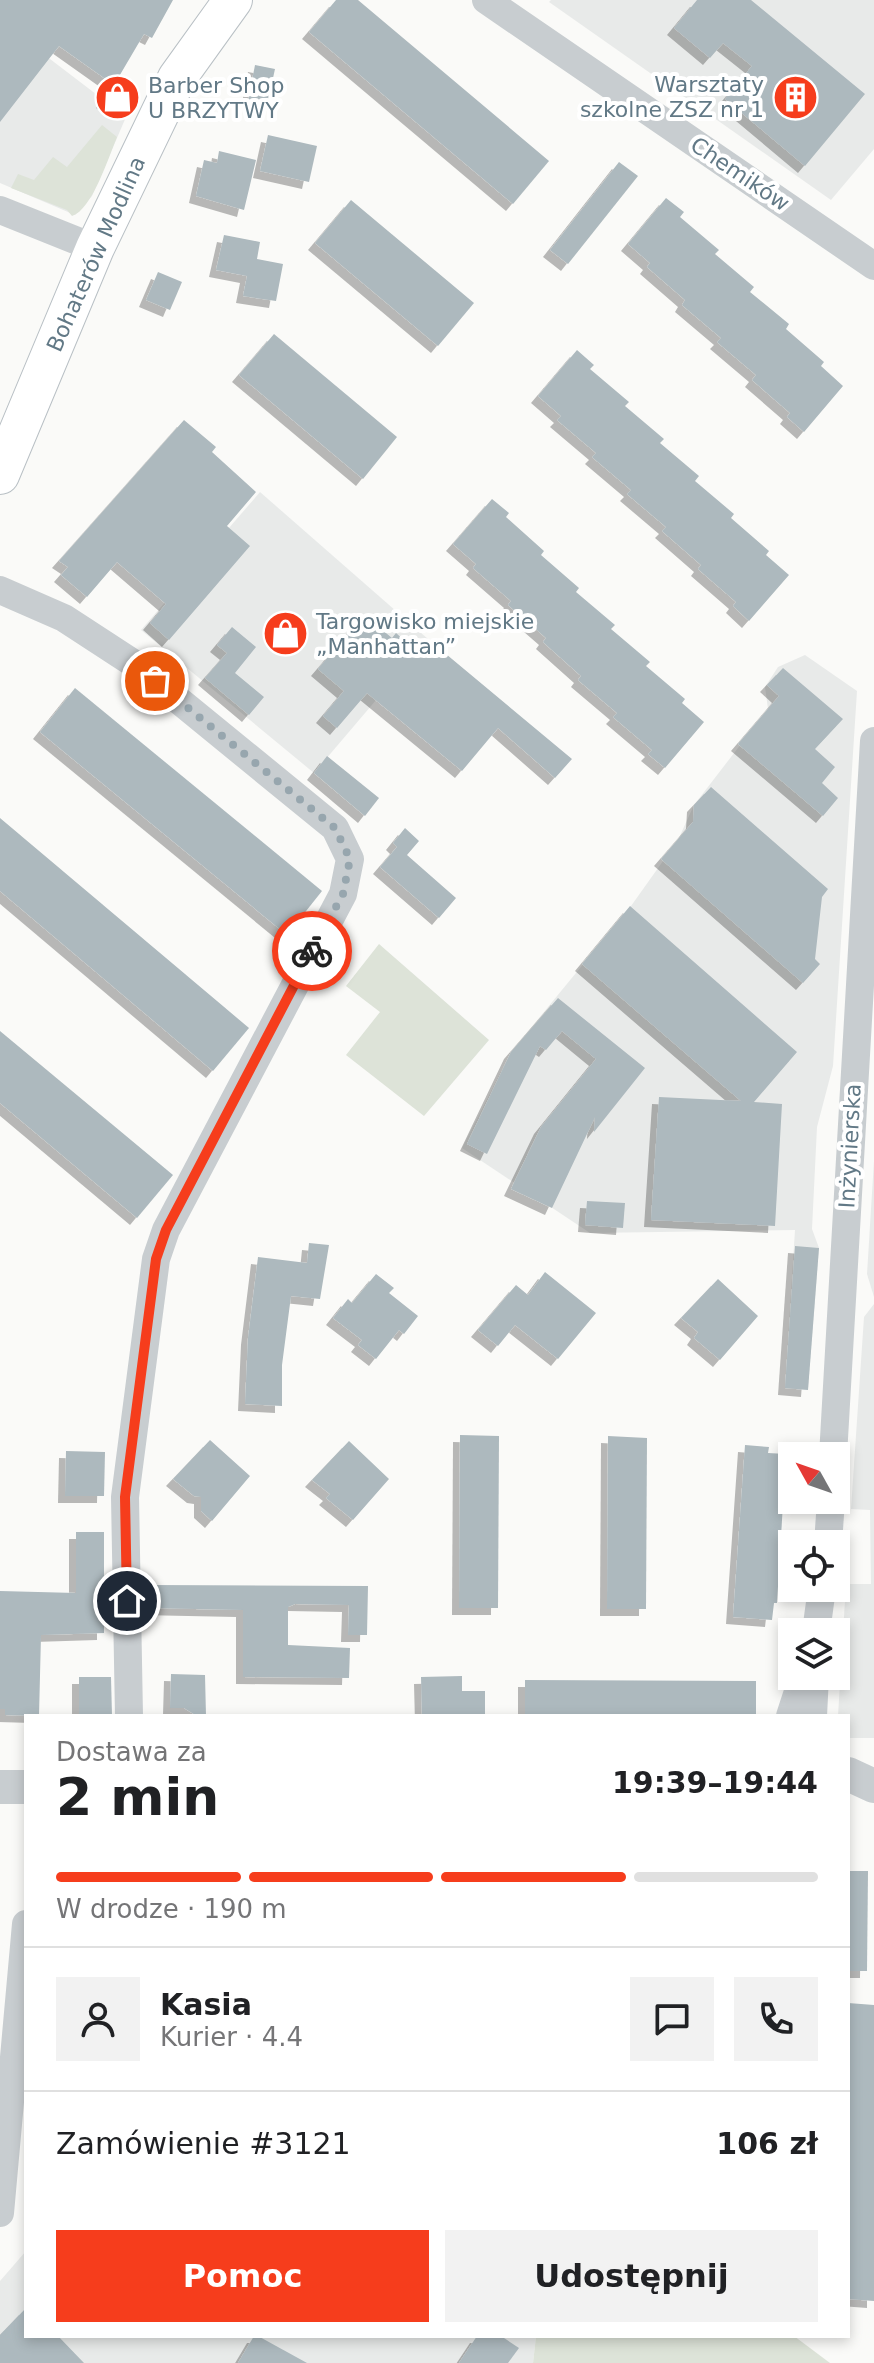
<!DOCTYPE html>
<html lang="pl">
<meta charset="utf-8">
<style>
:root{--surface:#fff;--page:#f2f2f2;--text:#202124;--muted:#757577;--line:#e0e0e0;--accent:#f63d1c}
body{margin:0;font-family:"DejaVu Sans",sans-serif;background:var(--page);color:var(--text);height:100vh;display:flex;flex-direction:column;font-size:30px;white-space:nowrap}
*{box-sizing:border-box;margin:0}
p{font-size:26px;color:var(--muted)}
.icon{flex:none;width:44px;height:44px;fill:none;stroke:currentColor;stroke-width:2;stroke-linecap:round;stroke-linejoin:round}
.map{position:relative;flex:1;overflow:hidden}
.panel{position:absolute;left:24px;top:1714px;width:826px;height:624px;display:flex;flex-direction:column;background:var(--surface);border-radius:0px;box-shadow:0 4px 12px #0003}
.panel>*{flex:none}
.needle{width:52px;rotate:310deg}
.fabs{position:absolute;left:778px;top:1442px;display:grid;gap:16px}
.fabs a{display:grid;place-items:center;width:72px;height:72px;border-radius:0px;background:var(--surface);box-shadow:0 4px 12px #0003;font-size:40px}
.pin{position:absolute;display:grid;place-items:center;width:68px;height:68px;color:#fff;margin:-34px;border:4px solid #fff;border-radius:50%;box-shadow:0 2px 8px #0007}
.courier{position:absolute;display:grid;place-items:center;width:80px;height:80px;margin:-40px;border:6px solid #f63d1c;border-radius:50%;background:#fff;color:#222;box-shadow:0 2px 10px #0007}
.summary em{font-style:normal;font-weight:600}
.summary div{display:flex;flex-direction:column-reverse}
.summary{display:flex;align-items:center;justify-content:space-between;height:136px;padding:0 32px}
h1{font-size:52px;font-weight:600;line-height:60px}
.bar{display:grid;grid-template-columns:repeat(4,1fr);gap:12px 8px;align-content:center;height:96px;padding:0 32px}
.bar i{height:10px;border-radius:6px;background:var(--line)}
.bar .active{background:var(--accent)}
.bar p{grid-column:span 4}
.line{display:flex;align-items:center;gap:20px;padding:0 32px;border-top:2px solid var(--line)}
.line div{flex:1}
.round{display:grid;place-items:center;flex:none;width:84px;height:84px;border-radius:0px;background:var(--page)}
.button{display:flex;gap:16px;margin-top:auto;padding:16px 32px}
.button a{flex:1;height:92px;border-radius:0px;background:var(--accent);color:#fff;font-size:32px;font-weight:600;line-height:92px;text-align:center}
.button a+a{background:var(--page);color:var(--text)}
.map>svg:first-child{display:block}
.built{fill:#e8eae9}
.green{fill:#dde3d8}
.building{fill:#adb9be;filter:url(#shadow)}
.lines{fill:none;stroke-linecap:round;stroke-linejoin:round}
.secondary-casing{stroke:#b9c0c5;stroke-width:40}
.minor{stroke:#c8cdd0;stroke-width:28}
.tertiary{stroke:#c8cdd0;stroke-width:34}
.secondary{stroke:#fff;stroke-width:38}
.done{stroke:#97a6ae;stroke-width:8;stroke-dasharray:0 14.4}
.route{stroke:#f63d1c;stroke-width:10}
.labels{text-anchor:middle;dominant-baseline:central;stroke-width:8;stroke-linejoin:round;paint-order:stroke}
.poi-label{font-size:22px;fill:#627986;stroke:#fff;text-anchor:start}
.street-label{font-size:22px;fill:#627986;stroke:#fff}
</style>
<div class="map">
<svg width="874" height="2363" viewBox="0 0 874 2363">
<defs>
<filter id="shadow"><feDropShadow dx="-7" dy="7" stdDeviation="0" flood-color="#0004"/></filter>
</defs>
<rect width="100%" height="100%" fill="#fafaf8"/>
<g class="built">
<path d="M 0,0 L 29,43 L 126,117 L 92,196 L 75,215 L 0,183 Z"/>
<path d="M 551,0 L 874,0 L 874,149 L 831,200 L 549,2 Z"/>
<path d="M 260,492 L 428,639 L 314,773 L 141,630 Z"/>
<path d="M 805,655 L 857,691 L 833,1066 L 817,1127 L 812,1229 L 819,1248 L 808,1390 L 785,1388 L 795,1230 L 590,1233 L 462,1148 L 511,1052 L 631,906 L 678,840 L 694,805 L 768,709 L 765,687 L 778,667 Z"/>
<path d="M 874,1161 L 874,1297 L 867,1274 Z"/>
<path d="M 874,1304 L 874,1738 L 848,1738 L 848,1716 L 838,1716 L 846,1584 L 871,1584 L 870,1510 L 851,1509 L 864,1317 Z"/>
<path d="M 26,2251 L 26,2336 L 536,2336 L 533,2363 L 0,2363 L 0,2281 Z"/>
</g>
<g class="green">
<path d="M 102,125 L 117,137 C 109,156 92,210 72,216 L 67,210 L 11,188 L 18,174 L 34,180 L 53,157 L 67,167 Z"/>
<path d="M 379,944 L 489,1040 L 424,1116 L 346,1055 L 380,1012 L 346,986 Z"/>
<path d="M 536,2336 L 794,2336 L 830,2363 L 533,2363 Z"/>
</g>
<g class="building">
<path d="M 0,0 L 173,0 L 152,38 L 144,34 L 114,85 L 59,46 L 0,122 Z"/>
<path d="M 336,0 L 358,0 L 549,161 L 513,204 L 309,32 Z"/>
<path d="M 697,0 L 751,0 L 865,94 L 805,166 L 725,99 L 752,66 L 723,43 L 710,58 L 674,28 Z"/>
<path d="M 255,65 L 275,69 L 267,105 L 248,101 Z"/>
<path d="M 114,85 L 130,96 L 119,111 L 103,101 Z"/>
<path d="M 268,135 L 317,146 L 309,182 L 260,171 Z"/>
<path d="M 219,151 L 256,160 L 244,210 L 196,196 L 204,160 L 217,163 Z"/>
<path d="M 619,162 L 638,176 L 568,264 L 550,250 Z"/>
<path d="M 666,198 L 684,212 L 680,217 L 719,250 L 715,254 L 754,287 L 750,292 L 789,324 L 786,329 L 824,362 L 821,366 L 843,386 L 804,432 L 787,417 L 790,413 L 752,380 L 756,375 L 717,342 L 721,338 L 682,305 L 685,300 L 647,267 L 650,263 L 628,244 Z"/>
<path d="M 351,200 L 474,303 L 438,346 L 315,243 Z"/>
<path d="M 224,235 L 260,242 L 257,259 L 283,264 L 276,301 L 243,296 L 247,276 L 216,270 Z"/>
<path d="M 158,272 L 182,282 L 170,310 L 146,300 Z"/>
<path d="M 274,334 L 397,437 L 363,479 L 239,375 Z"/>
<path d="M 577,350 L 594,365 L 590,369 L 629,402 L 625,406 L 664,439 L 660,443 L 699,476 L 695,481 L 734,514 L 731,518 L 769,551 L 766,555 L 789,575 L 749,621 L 733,606 L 736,602 L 698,569 L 701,565 L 662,531 L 666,527 L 627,494 L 631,490 L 592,457 L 596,453 L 557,420 L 561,416 L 538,396 Z"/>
<path d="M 184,420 L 216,447 L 212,452 L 256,492 L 227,526 L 250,546 L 169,640 L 150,623 L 166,604 L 117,562 L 87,597 L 61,575 L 68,567 L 59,561 Z"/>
<path d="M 492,499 L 509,513 L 506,517 L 544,551 L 541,555 L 579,588 L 576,592 L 615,625 L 611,629 L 650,662 L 646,666 L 685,699 L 682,703 L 704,722 L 665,768 L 648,754 L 652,750 L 613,717 L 617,713 L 578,680 L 581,676 L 543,642 L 546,638 L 508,605 L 511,601 L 473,568 L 476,564 L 453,544 Z"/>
<path d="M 364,615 L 392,638 L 396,633 L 417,652 L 428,639 L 572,759 L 555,778 L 498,728 L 462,771 L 367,693 L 337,728 L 323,716 L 344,691 L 318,669 Z"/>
<path d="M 232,627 L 256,647 L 235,673 L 264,697 L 249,715 L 205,678 L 227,653 L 217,645 Z"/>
<path d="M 783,668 L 843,719 L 815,749 L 835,767 L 822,783 L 838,798 L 823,816 L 738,744 L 779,696 L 767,685 Z"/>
<path d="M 75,688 L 322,891 L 287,935 L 40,732 Z"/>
<path d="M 327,756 L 379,798 L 365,816 L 314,773 Z"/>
<path d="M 711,787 L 828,889 L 822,897 L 815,959 L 820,964 L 803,983 L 661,859 L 693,822 L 694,805 Z"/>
<path d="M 0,818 L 249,1028 L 213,1071 L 0,891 Z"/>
<path d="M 405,828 L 419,841 L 407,855 L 456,898 L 439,918 L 380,867 L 397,847 L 393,843 Z"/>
<path d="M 630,906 L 797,1052 L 754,1102 L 782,1104 L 775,1226 L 651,1220 L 659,1097 L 741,1101 L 582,964 Z"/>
<path d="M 558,998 L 645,1068 L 594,1132 L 595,1117 L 552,1208 L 511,1189 L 541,1127 L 596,1059 L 562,1031 L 546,1050 L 540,1046 L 487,1154 L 467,1144 L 511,1052 Z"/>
<path d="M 0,1031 L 173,1175 L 137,1218 L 0,1103 Z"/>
<path d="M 587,1201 L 625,1203 L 623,1228 L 585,1225 Z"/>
<path d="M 309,1243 L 329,1245 L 320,1299 L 291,1296 L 282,1365 L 282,1406 L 245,1404 L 248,1338 L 258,1257 L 307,1263 Z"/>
<path d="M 795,1246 L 819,1248 L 808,1390 L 785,1388 Z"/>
<path d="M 545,1272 L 596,1313 L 558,1359 L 515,1325 L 498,1346 L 478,1330 L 516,1285 L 528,1295 Z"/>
<path d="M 376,1274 L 394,1288 L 389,1293 L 418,1316 L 404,1334 L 399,1330 L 376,1359 L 358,1345 L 362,1340 L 333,1318 L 348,1299 L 352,1303 Z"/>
<path d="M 718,1279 L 758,1316 L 720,1360 L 694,1338 L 698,1332 L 681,1318 Z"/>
<path d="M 460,1435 L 499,1436 L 498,1608 L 459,1608 Z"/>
<path d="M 608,1436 L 647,1438 L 646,1609 L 607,1609 Z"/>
<path d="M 210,1440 L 250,1476 L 212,1521 L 201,1511 L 201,1497 L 194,1496 L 173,1479 Z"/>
<path d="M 349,1441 L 389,1479 L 353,1520 L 326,1498 L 330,1494 L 312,1480 Z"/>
<path d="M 745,1445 L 769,1447 L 768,1453 L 786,1454 L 777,1603 L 774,1603 L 772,1620 L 733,1617 Z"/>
<path d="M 66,1451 L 105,1452 L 104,1496 L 65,1496 Z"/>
<path d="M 76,1532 L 104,1532 L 104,1633 L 41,1635 L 39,1716 L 5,1715 L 5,1709 L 0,1709 L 0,1591 L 76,1593 Z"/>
<path d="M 148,1585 L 368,1586 L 367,1635 L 348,1635 L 349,1605 L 295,1604 L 288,1607 L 288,1645 L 350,1648 L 349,1678 L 243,1677 L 243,1610 L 147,1608 Z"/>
<path d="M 171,1674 L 205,1675 L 206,1716 L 197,1716 L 184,1708 L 170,1708 Z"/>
<path d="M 462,1676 L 462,1691 L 485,1691 L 485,1716 L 422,1716 L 421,1677 Z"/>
<path d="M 79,1677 L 111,1677 L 112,1716 L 79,1716 Z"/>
<path d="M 525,1680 L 756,1681 L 756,1716 L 525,1716 Z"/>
<path d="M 848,1871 L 868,1871 L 867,1971 L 848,1971 Z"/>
<path d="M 848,2003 L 874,2005 L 874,2301 L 848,2299 Z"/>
<path d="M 26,2308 L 26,2336 L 58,2336 L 84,2363 L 0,2363 L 0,2335 Z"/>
<path d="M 254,2336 L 258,2336 L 307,2363 L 238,2363 Z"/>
<path d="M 477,2336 L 501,2336 L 519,2348 L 508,2363 L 459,2363 Z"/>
</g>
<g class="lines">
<defs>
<path id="secondary" d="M 0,475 L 95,248 L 177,78 L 233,0"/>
</defs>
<use href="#secondary" class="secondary-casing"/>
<g class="minor">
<path d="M 486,0 L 874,266"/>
<path d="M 0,210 L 95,248"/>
<path d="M 0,590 L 64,618 L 133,663 L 335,828 L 350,859 L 343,894 L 166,1230 L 156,1259 L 125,1497 L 129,1716"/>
<path d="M 833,1456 L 874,741"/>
<path d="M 828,1544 L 831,1500"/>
<path d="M 816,1632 L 822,1588"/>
<path d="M 790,1716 L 803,1676"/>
<path d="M 813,1716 L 815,1676"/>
<path d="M 0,2213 L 26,1924"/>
</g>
<g class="tertiary">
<path d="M 848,1774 L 874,1786"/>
<path d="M 0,1787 L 26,1787"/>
</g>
<use href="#secondary" class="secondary"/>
</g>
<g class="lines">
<path class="done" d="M 155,681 L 335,828 L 350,859 L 343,894 L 312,951"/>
<path class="route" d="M 127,1601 L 125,1497 L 156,1259 L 166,1230 L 312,951"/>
</g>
<defs>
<symbol id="building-disc" viewBox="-11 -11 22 22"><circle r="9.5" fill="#f63d1c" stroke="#fff"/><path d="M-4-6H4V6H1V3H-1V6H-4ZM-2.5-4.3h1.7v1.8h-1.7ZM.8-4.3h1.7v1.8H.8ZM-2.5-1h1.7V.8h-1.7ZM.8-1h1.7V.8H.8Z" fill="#fff"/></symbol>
<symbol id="shop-disc" viewBox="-11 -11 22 22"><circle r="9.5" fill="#f63d1c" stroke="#fff"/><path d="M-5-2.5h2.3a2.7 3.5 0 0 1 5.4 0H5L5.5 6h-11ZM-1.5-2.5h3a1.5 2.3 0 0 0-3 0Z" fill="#fff"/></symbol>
</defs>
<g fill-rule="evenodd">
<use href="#building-disc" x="770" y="72" width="51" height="51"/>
<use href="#shop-disc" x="92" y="72" width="51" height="51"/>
<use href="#shop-disc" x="260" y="608" width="51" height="51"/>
</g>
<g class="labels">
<g class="poi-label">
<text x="764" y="84" text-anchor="end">Warsztaty<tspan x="764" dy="25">szkolne ZSZ nr 1</tspan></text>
<text x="148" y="85">Barber Shop<tspan x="148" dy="25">U BRZYTWY</tspan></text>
<text x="316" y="621">Targowisko miejskie<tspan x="316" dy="25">„Manhattan”</tspan></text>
</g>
<g class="street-label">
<text transform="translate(740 174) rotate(34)">Chemików</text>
<text transform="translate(96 254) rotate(-66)">Bohaterów Modlina</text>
<text transform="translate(850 1146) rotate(-87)">Inżynierska</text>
</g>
</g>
</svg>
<div class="fabs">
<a><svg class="needle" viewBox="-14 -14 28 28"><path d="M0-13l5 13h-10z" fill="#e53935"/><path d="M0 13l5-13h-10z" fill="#757577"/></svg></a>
<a><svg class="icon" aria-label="locate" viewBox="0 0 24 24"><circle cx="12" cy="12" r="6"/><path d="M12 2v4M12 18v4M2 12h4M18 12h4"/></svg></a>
<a><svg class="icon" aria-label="layers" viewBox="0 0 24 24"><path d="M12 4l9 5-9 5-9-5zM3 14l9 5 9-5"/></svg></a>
</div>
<div class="pin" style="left:155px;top:681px;background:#ea580c"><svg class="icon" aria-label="bag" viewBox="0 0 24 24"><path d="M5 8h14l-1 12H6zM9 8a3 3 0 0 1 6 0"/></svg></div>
<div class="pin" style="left:127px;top:1601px;background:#1f2937"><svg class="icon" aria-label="home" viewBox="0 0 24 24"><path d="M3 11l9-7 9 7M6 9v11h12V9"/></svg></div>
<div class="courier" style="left:312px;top:951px"><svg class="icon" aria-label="bike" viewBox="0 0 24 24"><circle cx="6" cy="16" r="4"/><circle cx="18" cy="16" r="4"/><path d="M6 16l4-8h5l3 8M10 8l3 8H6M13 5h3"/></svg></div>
<section class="panel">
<div class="summary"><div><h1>2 min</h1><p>Dostawa za</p></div><em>19:39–19:44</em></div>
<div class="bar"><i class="active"></i><i class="active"></i><i class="active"></i><i></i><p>W drodze · 190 m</p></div>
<div class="line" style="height:144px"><a class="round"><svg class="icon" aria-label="person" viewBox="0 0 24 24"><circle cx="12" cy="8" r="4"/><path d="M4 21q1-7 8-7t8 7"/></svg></a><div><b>Kasia</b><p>Kurier · 4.4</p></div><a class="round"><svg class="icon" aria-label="chat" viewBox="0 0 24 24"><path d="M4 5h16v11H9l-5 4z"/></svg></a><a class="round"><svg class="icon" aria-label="phone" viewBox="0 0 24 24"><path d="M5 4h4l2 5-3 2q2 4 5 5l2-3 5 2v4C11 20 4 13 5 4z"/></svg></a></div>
<div class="line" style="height:104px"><div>Zamówienie #3121</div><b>106 zł</b></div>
<div class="button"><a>Pomoc</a><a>Udostępnij</a></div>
</section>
</div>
